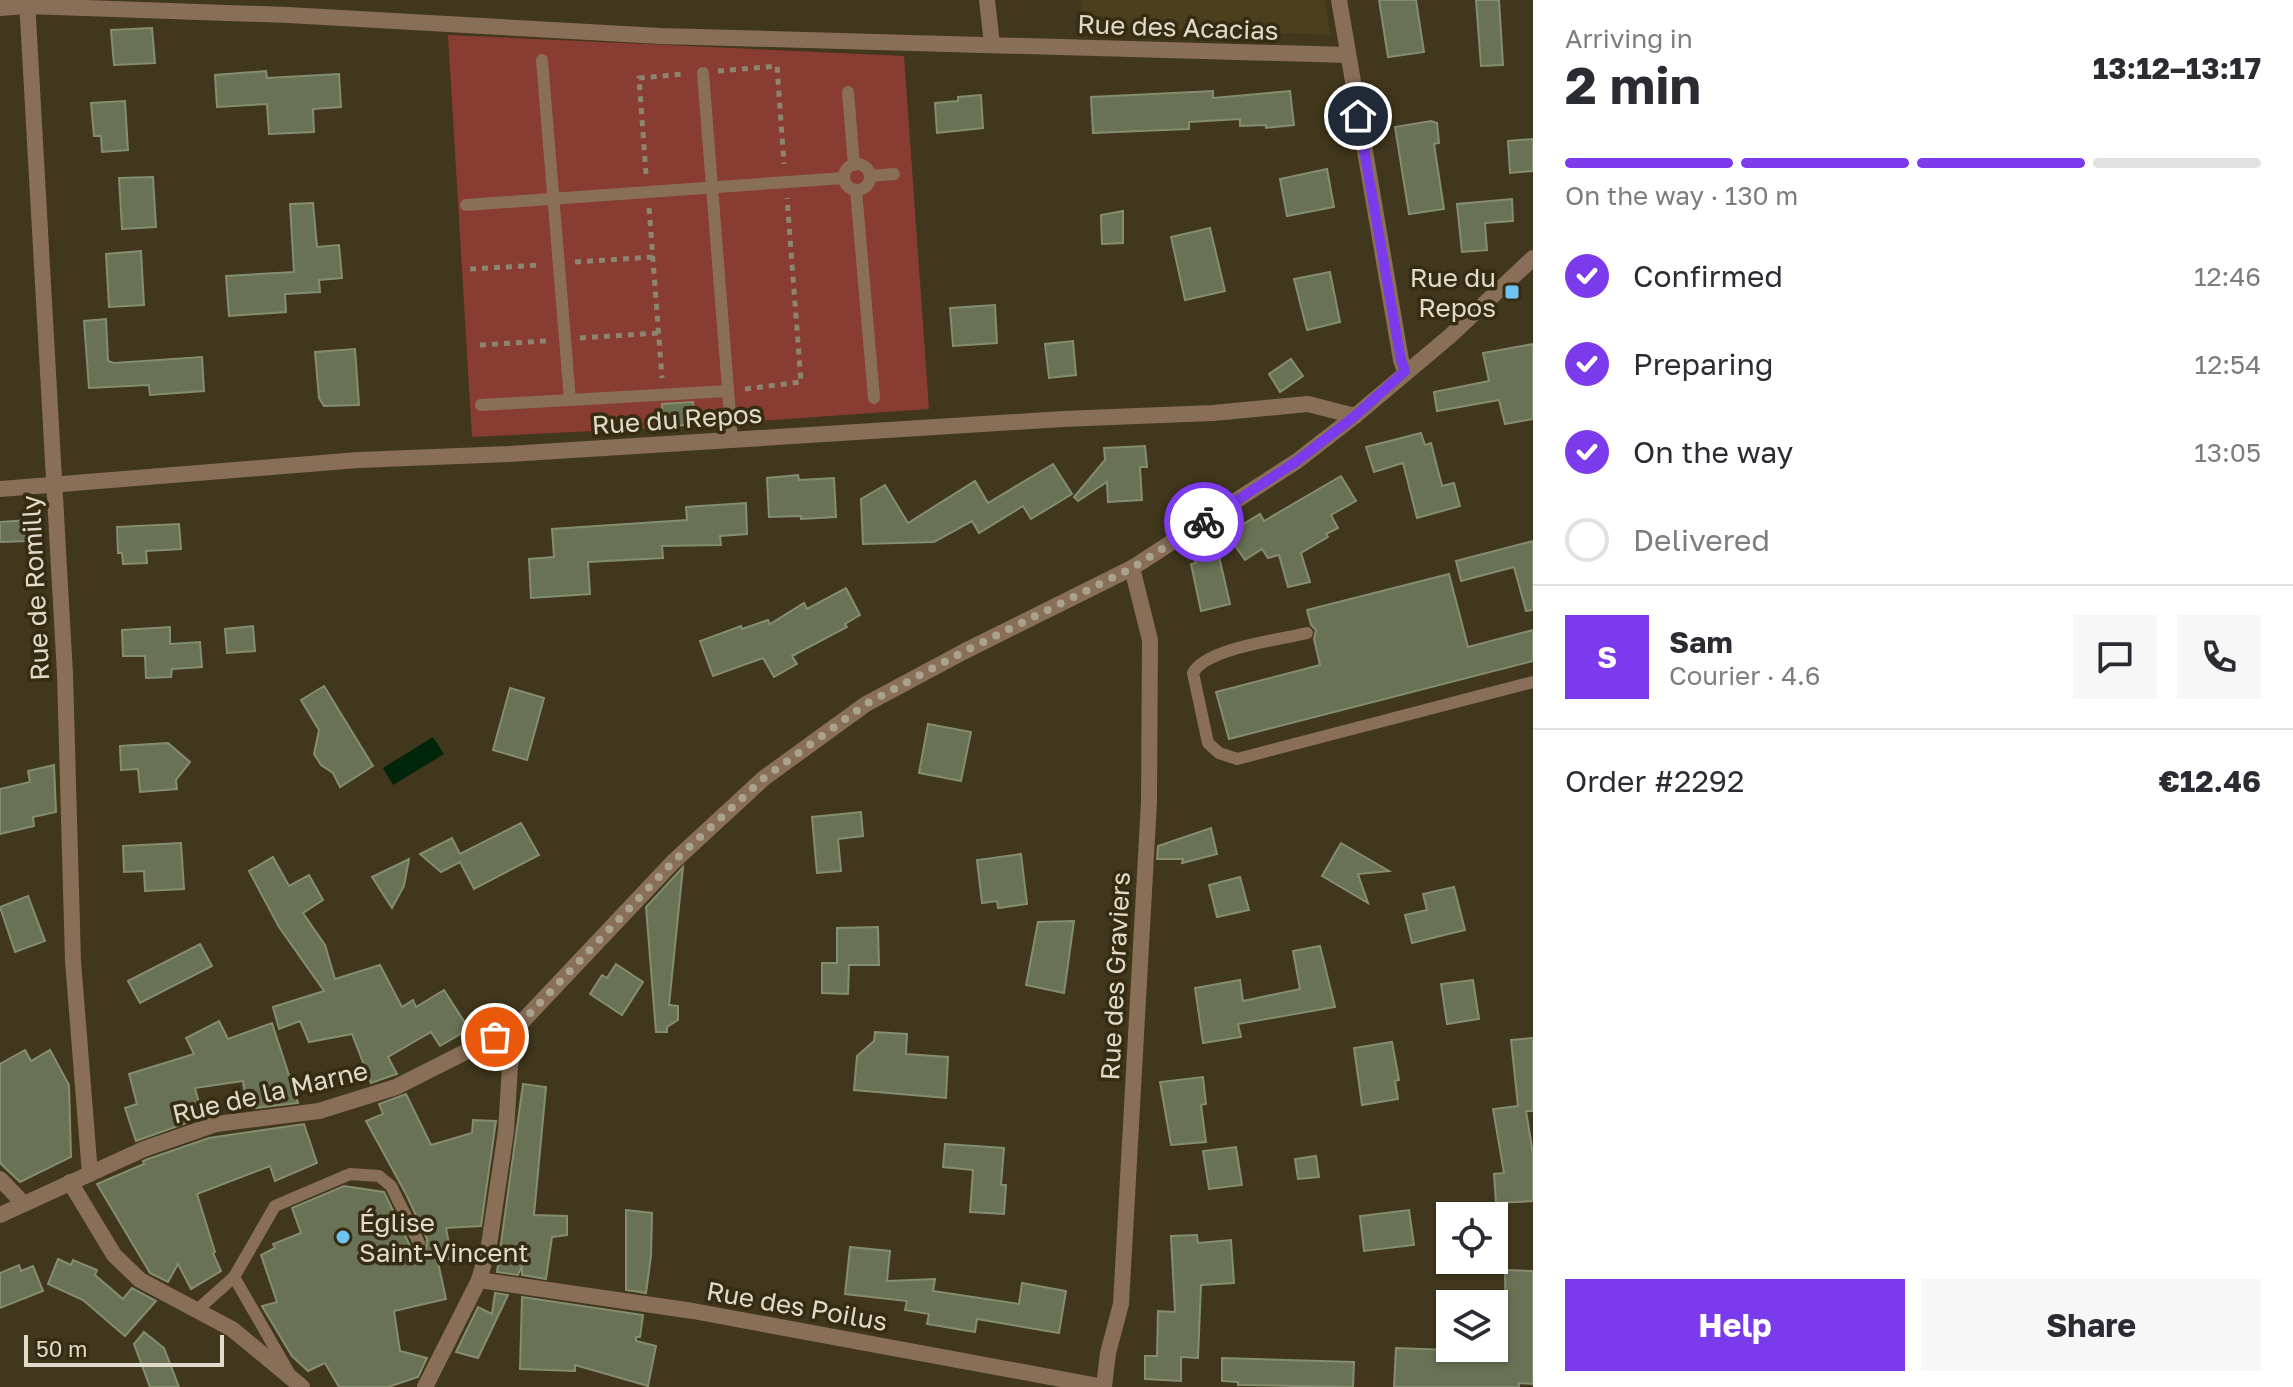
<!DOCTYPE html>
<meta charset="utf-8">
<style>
:root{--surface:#fff;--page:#f7f7f7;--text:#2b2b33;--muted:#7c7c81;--line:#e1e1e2;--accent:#7c3aed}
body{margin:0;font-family:"Golos Text",sans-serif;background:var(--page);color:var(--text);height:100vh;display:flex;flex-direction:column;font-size:30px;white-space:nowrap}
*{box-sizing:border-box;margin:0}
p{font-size:26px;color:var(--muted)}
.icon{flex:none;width:44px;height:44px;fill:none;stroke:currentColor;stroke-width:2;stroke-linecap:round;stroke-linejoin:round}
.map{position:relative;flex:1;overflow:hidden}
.details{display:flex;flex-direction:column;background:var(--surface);width:760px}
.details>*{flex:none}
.controls{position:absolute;left:1436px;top:1202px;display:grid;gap:16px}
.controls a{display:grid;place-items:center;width:72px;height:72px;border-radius:0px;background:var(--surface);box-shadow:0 2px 6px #0004;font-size:40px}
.scale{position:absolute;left:24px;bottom:20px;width:200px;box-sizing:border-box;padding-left:8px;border:4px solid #e1dbcb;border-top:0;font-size:22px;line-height:28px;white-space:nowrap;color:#e1dbcb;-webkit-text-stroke:6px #362c11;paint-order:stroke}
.pin{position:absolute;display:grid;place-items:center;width:68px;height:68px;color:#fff;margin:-34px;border:4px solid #fff;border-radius:50%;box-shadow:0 2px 8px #0007}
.courier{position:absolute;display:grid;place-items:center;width:80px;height:80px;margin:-40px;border:6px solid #7c3aed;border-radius:50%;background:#fff;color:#222;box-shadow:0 2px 10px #0007}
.headline em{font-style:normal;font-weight:700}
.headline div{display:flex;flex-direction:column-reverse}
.headline{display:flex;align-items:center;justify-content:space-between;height:136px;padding:0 32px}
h1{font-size:52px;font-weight:700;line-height:60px}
.bar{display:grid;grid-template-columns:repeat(4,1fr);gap:12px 8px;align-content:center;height:96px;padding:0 32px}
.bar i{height:10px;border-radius:6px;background:var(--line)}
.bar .on{background:var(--accent)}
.bar p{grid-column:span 4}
.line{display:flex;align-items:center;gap:20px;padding:0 32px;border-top:2px solid var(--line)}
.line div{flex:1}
.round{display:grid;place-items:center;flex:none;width:84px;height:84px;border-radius:0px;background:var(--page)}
ol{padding:0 32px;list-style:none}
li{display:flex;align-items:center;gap:24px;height:88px}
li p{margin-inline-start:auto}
li .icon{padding:8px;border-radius:50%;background:var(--accent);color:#fff;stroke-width:4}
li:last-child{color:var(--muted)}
li i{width:44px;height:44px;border:4px solid var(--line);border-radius:50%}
.cta{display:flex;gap:16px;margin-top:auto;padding:16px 32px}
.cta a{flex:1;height:92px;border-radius:0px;background:var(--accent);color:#fff;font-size:32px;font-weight:700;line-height:92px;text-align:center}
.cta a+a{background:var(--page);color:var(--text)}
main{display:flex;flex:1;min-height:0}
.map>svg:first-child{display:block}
.built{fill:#4c3f1d}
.green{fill:#893d32}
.water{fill:#01250b}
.building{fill:#6a7255;stroke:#858d6f;stroke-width:2}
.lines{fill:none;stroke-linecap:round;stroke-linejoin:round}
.path{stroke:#8c856f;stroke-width:5;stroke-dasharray:6 6;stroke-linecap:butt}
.service{stroke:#896e58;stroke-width:12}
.minor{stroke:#896e58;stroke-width:16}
.done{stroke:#a9a28e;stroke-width:8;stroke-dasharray:0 14.4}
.route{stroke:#7c3aed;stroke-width:10}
.poi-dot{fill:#70c1f4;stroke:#362c11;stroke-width:3}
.labels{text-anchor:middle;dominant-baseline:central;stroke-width:7;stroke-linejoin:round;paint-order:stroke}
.street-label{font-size:26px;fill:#e1dbcb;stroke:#362c11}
.poi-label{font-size:26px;fill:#e1dbcb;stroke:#362c11;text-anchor:end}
</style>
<main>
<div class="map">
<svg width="1533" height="1387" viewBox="0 0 1533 1387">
<rect width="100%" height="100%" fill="#40371c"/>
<path class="built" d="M 1080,0 L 1325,0 L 1330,35 L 1083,26 Z"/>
<path class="green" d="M 448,35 L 904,56 L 929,409 L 746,422 L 739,417 L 720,419 L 712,425 L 472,437 Z"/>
<path class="water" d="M 433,737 L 444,754 L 393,785 L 383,768 Z"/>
<g class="building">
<path d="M 1379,0 L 1416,0 L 1424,52 L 1388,57 Z"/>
<path d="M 1476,0 L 1499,0 L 1503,65 L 1481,66 Z"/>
<path d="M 152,28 L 155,63 L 114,65 L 111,30 Z"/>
<path d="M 266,71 L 267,78 L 339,74 L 341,107 L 313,109 L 314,132 L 269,134 L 267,104 L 217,107 L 215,75 Z"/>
<path d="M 1213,91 L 1213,98 L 1290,91 L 1294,125 L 1266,128 L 1266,125 L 1240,126 L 1240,119 L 1189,122 L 1189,129 L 1093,133 L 1091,97 Z"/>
<path d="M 981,95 L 983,128 L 937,133 L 935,103 L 958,101 L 958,97 Z"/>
<path d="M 125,101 L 128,150 L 102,152 L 101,136 L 94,136 L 91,103 Z"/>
<path d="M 1431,121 L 1437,123 L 1439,143 L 1434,144 L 1444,209 L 1409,214 L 1395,127 Z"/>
<path d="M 1533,139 L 1533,171 L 1510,173 L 1508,141 Z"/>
<path d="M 1327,169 L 1334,207 L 1287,216 L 1280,179 Z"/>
<path d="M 153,177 L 156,227 L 122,229 L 119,178 Z"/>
<path d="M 1512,199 L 1513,221 L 1485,223 L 1487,250 L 1462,252 L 1457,204 Z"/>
<path d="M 313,203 L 317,247 L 339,245 L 342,278 L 319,280 L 320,292 L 285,294 L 286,312 L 229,316 L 226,276 L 294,272 L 290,204 Z"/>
<path d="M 1123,211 L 1123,243 L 1102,244 L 1101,215 Z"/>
<path d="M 1210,228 L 1225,291 L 1185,300 L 1171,237 Z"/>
<path d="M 141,251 L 144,305 L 109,307 L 106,254 Z"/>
<path d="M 1330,272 L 1340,322 L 1307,330 L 1294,279 Z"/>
<path d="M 995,305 L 997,343 L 953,346 L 950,308 Z"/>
<path d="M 106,319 L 108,361 L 114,363 L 202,357 L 204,391 L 150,395 L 149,385 L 89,388 L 84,321 Z"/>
<path d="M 1073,341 L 1076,375 L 1049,378 L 1045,344 Z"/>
<path d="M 1533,344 L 1533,419 L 1505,424 L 1499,400 L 1437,411 L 1434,392 L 1489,381 L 1483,353 Z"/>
<path d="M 355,349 L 359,405 L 324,406 L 319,398 L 315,352 Z"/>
<path d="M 1291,359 L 1303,376 L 1280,392 L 1269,374 Z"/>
<path d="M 693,402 L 695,424 L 663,427 L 662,404 Z"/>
<path d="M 1421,433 L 1425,445 L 1431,443 L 1442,486 L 1454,483 L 1460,506 L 1417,518 L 1403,463 L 1374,472 L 1366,447 Z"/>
<path d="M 1145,446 L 1147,467 L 1140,467 L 1142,500 L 1108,502 L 1107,482 L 1078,501 L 1074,497 L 1105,460 L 1104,448 Z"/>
<path d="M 1053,464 L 1072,494 L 1031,519 L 1023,506 L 979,533 L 972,521 L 934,542 L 863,544 L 861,499 L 885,485 L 908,523 L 975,481 L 988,503 Z"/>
<path d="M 798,475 L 799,480 L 834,478 L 836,517 L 801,519 L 801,516 L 769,517 L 767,478 Z"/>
<path d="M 1341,476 L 1356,501 L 1331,515 L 1338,528 L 1326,534 L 1328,537 L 1301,553 L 1310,582 L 1288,587 L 1279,555 L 1268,558 L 1262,549 L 1245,560 L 1227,534 L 1260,514 L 1264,521 Z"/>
<path d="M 746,503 L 747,534 L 720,536 L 721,545 L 662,546 L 663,558 L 588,562 L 590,594 L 531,598 L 529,559 L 554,557 L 552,529 L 687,520 L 686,507 Z"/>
<path d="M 28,520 L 29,541 L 0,542 L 0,522 Z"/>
<path d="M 179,524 L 181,549 L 146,551 L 147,563 L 123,564 L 122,553 L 118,553 L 117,527 Z"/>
<path d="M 1533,541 L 1533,610 L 1526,611 L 1514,567 L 1461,581 L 1456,561 Z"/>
<path d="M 1218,552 L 1230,604 L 1201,611 L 1191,564 L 1196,563 L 1194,558 Z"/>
<path d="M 1449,574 L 1468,647 L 1533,630 L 1533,661 L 1229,739 L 1216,692 L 1320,665 L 1314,639 L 1316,630 L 1311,625 L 1307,610 Z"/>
<path d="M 846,588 L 860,615 L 845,624 L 847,627 L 792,656 L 797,664 L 774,677 L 763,658 L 713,676 L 700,641 L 741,626 L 742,629 L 768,620 L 770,624 L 804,603 L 807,609 Z"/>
<path d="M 253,626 L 255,651 L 227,653 L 225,629 Z"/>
<path d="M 170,627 L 170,644 L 200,642 L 202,667 L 172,669 L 171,677 L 146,678 L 145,656 L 123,656 L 122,630 Z"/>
<path d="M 324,686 L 373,766 L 340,787 L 333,773 L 321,765 L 314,754 L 319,730 L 301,700 Z"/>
<path d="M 510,688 L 544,698 L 527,760 L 493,750 Z"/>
<path d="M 928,724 L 971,732 L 961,781 L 919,773 Z"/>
<path d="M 168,743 L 190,762 L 176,780 L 177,789 L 140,792 L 138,769 L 121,770 L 120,746 Z"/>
<path d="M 54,765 L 56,812 L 33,817 L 34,826 L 0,834 L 0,789 L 30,782 L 28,771 Z"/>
<path d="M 861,812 L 863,836 L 838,839 L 841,871 L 817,873 L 812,817 Z"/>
<path d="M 521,823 L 539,855 L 474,889 L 460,862 L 441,872 L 420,854 L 452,838 L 460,854 Z"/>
<path d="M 1211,828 L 1217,854 L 1182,863 L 1183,859 L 1157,859 L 1158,846 Z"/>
<path d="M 181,843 L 184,889 L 145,891 L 144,871 L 124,872 L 123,846 Z"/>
<path d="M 1341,843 L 1389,871 L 1358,874 L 1368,903 L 1322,876 Z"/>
<path d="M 1021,854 L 1027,904 L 998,908 L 997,901 L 982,903 L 977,860 Z"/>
<path d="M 273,857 L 289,886 L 309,875 L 323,900 L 303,913 L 325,945 L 335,979 L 380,965 L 402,1007 L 413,1000 L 416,1007 L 444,990 L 469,1029 L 440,1046 L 431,1032 L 388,1057 L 397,1074 L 371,1083 L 352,1034 L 309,1042 L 300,1021 L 279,1029 L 273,1007 L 324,991 L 279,927 L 249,871 Z"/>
<path d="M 409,859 L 404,886 L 392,908 L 372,877 Z"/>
<path d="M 683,867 L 669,1005 L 678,1006 L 678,1020 L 667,1027 L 667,1032 L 656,1032 L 646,907 Z"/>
<path d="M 1240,877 L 1249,910 L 1217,917 L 1209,885 Z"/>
<path d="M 1454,887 L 1465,930 L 1412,943 L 1405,915 L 1427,910 L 1423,894 Z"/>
<path d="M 28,896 L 45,941 L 15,952 L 0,907 Z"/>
<path d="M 1074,921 L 1064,993 L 1026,985 L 1038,922 Z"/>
<path d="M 878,927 L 879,965 L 849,965 L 848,994 L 822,993 L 822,963 L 837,963 L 837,928 Z"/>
<path d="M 200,944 L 212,966 L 140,1003 L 128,981 Z"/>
<path d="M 1320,946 L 1335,1007 L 1238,1024 L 1241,1037 L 1203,1043 L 1195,988 L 1240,980 L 1243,1001 L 1300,989 L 1293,951 Z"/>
<path d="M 616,964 L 643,982 L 622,1015 L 590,994 L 602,975 L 607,978 Z"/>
<path d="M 1473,980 L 1479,1019 L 1447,1024 L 1441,984 Z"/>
<path d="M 219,1021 L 228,1039 L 272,1023 L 298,1103 L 247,1109 L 243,1081 L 195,1088 L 203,1117 L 136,1141 L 125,1108 L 137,1104 L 129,1074 L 194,1054 L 186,1038 Z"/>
<path d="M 875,1032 L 907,1034 L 906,1054 L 948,1057 L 946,1098 L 854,1090 L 857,1056 L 874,1041 Z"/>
<path d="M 1533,1038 L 1533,1111 L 1526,1111 L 1533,1154 L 1533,1201 L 1496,1203 L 1494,1174 L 1504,1173 L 1493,1109 L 1518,1106 L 1511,1040 Z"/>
<path d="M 1392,1042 L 1399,1080 L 1395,1081 L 1398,1099 L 1362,1105 L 1354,1048 Z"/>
<path d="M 25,1050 L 31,1061 L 50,1050 L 69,1085 L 71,1157 L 20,1182 L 0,1163 L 0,1064 Z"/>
<path d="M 1203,1077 L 1206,1104 L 1201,1105 L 1206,1142 L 1171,1145 L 1160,1082 Z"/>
<path d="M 523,1084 L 546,1087 L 534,1215 L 567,1216 L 567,1235 L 552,1237 L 546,1279 L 522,1275 L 522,1266 L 518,1275 L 497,1272 Z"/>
<path d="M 406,1094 L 431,1145 L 472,1133 L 473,1120 L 496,1121 L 481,1226 L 446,1228 L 451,1255 L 436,1253 L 446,1299 L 394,1311 L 400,1351 L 427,1358 L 418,1377 L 388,1387 L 339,1387 L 325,1363 L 308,1371 L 292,1356 L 262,1306 L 277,1302 L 261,1255 L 275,1248 L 273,1244 L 301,1233 L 292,1208 L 344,1186 L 384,1192 L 411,1248 L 418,1252 L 426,1249 L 427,1239 L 406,1194 L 366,1121 L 383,1114 L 379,1104 Z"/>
<path d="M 304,1124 L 317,1163 L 275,1181 L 270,1166 L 197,1194 L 215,1252 L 213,1253 L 221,1271 L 191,1289 L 178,1264 L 168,1282 L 150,1273 L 97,1184 L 144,1164 L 143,1161 L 148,1159 L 209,1138 Z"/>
<path d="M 945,1144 L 1004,1148 L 1001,1185 L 1006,1185 L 1004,1214 L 970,1212 L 973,1170 L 943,1167 Z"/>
<path d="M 1236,1147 L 1242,1185 L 1209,1189 L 1203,1151 Z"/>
<path d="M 1316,1156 L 1319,1177 L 1298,1179 L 1295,1159 Z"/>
<path d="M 626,1210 L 652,1213 L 651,1256 L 646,1293 L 626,1290 Z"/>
<path d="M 1409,1210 L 1414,1245 L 1364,1251 L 1360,1216 Z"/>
<path d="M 1197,1235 L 1198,1243 L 1231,1240 L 1234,1283 L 1201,1285 L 1198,1358 L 1181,1357 L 1181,1381 L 1145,1379 L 1145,1356 L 1157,1356 L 1158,1311 L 1175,1312 L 1171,1236 Z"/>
<path d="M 850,1247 L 890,1251 L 887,1281 L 935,1279 L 933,1291 L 1019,1304 L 1022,1283 L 1066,1291 L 1059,1333 L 977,1319 L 975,1332 L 927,1324 L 929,1314 L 905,1310 L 907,1301 L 845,1294 Z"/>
<path d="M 58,1259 L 71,1265 L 73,1260 L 97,1270 L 95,1275 L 123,1299 L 132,1288 L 156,1301 L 125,1336 L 83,1300 L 48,1284 Z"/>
<path d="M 19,1265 L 21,1271 L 33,1266 L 43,1291 L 0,1308 L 0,1273 Z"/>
<path d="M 1505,1270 L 1533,1271 L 1533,1384 L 1519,1383 L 1519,1387 L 1394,1387 L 1396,1348 L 1506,1352 Z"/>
<path d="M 495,1293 L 508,1295 L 478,1358 L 456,1352 L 478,1307 L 492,1314 Z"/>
<path d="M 522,1297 L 643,1315 L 640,1337 L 636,1337 L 636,1341 L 656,1346 L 648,1386 L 575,1365 L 575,1371 L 520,1369 Z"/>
<path d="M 144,1332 L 164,1348 L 179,1387 L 150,1387 L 134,1344 Z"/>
<path d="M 1222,1358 L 1354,1362 L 1353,1387 L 1238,1385 L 1238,1382 L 1222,1381 Z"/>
</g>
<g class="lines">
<g class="path">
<path d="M 718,71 L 777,66 L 784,164"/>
<path d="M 646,174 L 639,78 L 684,74"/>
<path d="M 649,208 L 662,378"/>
<path d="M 575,262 L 653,257"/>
<path d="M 470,269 L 541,265"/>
<path d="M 580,338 L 658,333"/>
<path d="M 480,345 L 546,341"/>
<path d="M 745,389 L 801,382 L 787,198"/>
<path d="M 433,1255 L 466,1260"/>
</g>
<g class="service">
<path d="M 542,60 L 570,400"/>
<path d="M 703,73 L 732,440"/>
<path d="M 848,92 L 854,165"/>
<circle cx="857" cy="177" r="13"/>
<path d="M 870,176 L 894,174"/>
<path d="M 856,190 L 874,398"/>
<path d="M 466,205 L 844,178"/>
<path d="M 481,405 L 728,391"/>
<path d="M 1307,633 C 1280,640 1206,648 1193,673 L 1208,743 L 1219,753 L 1237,759 L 1533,682"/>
<path d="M 234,1277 L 288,1371"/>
<path d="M 196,1311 L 234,1277 L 275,1206 L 350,1174 L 379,1176 L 391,1186 L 419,1243"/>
</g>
<g class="minor">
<path d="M 27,0 L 65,674 L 73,961 L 90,1174"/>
<path d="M 987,0 L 992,44"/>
<path d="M 1339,0 L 1401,360 L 1405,371"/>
<path d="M 0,8 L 27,6 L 288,15 L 660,36 L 1348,55"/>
<path d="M 0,489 L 358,460 L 509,454 L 1062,419 L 1213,413 L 1308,404 L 1355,416"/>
<path d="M 0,1179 L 23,1203"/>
<path d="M 70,1182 L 114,1255 L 140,1280 L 232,1329 L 302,1387"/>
<path d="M 0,1215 L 144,1149 L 216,1124 L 319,1111 L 396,1087 L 519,1025 L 673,862 L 764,778 L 866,704 L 965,651 L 1132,568 L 1297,461 L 1355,416 L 1450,336 L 1533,258"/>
<path d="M 479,1280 L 693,1311 L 1104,1387"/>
<path d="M 425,1387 L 479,1280 L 489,1245 L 506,1131 L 510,1066 L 519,1025"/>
<path d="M 1104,1387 L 1108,1353 L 1121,1304 L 1149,802 L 1150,640 L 1132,568"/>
</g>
</g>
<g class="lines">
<path class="done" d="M 495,1037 L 519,1025 L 673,862 L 764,778 L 866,704 L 965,651 L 1132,568 L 1204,522"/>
<path class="route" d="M 1204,522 L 1297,461 L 1355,416 L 1405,371 L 1401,360 L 1358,116"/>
</g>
<g class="poi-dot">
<rect x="1504" y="284" width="16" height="16" rx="4"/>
<circle cx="343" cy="1237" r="8"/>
</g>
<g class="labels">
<g class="street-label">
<text transform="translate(1178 27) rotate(2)">Rue des Acacias</text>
<text transform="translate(677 419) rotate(-4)">Rue du Repos</text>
<text transform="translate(35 588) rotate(-93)">Rue de Romilly</text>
<text transform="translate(1115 976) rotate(-87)">Rue des Graviers</text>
<text transform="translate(270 1092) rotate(-13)">Rue de la Marne</text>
<text transform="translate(797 1306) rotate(10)">Rue des Poilus</text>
</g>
<g class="poi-label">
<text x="1496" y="277">Rue du<tspan x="1496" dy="30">Repos</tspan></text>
<text x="359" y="1222" text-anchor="start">Église<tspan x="359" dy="30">Saint-Vincent</tspan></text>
</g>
</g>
</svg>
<div class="controls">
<a><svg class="icon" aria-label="locate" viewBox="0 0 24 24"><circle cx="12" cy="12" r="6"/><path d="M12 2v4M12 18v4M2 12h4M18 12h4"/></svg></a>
<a><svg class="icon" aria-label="layers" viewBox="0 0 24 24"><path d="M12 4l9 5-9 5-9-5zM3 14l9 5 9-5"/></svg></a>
</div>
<div class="scale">50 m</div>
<div class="pin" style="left:495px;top:1037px;background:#ea580c"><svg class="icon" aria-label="bag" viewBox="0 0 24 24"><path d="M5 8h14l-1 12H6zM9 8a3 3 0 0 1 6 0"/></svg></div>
<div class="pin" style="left:1358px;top:116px;background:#1f2937"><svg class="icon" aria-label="home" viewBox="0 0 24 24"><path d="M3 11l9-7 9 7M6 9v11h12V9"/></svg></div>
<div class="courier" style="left:1204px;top:522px"><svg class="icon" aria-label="bike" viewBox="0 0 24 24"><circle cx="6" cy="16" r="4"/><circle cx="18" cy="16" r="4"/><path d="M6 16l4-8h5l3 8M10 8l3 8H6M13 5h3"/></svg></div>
</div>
<section class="details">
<div class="headline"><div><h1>2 min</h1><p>Arriving in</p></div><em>13:12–13:17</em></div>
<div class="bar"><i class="on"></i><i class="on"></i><i class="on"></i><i></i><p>On the way · 130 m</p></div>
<ol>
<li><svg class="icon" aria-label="check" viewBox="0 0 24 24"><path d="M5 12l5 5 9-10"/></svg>Confirmed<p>12:46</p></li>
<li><svg class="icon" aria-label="check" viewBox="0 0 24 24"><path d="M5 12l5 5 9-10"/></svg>Preparing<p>12:54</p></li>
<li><svg class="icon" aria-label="check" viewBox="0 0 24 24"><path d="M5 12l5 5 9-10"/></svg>On the way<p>13:05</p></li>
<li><i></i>Delivered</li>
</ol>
<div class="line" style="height:144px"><b class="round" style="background:var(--accent);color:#fff">S</b><div><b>Sam</b><p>Courier · 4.6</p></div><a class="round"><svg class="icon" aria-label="chat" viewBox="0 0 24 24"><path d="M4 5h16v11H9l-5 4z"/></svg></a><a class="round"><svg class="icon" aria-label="phone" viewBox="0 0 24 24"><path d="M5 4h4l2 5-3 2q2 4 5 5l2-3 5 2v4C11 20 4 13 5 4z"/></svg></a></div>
<div class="line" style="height:104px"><div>Order #2292</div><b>€12.46</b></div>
<div class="cta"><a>Help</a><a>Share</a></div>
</section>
</main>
